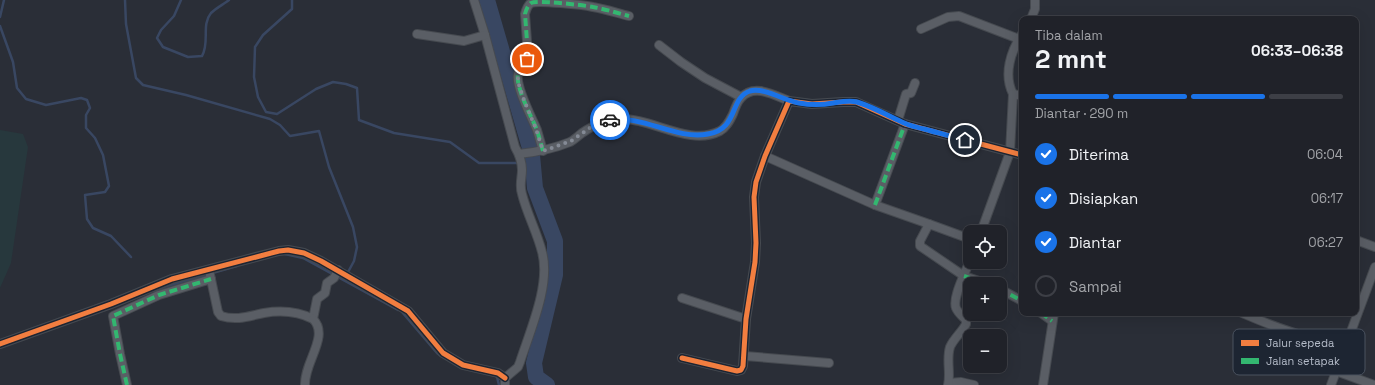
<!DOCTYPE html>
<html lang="id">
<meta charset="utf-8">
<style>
:root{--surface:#202229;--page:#2d2f35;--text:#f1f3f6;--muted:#a2a4a8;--line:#3d3f46;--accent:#1a73e8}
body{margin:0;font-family:"Space Grotesk",sans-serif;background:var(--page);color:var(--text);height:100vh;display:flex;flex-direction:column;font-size:15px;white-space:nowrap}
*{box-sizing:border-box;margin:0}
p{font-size:13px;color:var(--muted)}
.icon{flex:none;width:22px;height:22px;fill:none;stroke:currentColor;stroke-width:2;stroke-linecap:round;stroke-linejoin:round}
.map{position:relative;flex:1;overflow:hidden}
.sheet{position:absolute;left:1019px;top:16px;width:340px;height:300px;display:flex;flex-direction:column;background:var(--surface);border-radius:8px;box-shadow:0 4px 16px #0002,0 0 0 1px var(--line)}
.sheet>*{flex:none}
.fabs{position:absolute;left:963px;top:225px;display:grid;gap:8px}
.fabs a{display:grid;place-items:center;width:44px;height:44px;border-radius:8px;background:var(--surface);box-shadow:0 4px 16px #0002,0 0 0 1px var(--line);font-size:20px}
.pin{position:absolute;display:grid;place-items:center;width:34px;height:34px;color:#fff;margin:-17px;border:2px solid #fff;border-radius:50%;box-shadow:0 1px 4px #0007}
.courier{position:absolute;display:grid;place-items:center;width:40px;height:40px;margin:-20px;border:3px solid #1a73e8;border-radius:50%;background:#fff;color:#222;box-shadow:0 1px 5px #0007}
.summary em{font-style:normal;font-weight:600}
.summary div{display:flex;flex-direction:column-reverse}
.summary{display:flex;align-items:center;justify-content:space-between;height:68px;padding:0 16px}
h1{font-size:26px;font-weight:600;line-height:30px}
.bar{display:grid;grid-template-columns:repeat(4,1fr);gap:6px 4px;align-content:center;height:48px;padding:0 16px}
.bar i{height:5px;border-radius:3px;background:var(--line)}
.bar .selected{background:var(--accent)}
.bar p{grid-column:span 4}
ol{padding:0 16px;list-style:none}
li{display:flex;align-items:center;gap:12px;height:44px}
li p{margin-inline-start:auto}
li .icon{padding:4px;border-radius:50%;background:var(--accent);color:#fff;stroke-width:4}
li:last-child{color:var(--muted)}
li i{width:22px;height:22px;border:2px solid var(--line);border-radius:50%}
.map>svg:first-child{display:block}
.green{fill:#27383d}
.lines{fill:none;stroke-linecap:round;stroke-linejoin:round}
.stream{stroke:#394762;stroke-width:2.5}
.river{stroke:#394762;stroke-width:16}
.street-casing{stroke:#464a50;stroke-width:10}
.street{stroke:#5a5e65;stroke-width:8}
.quiet{stroke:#33b770;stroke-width:4;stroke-dasharray:8 4;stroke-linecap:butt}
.cycleway-casing{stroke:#1d2532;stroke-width:8}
.cycleway{stroke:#f27e40;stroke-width:5}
.done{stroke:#848a95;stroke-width:4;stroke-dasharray:0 7.2}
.route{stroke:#1a73e8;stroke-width:5}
.key{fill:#1d2532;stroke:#4a525f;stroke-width:1}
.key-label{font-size:11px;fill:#b4bbc8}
</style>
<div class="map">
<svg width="1375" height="385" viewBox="0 0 1375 385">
<rect width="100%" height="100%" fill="#2a2e37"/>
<path class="green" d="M 0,130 L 23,134 L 28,147 L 11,263 L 0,288 Z"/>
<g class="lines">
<g class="stream">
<path d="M 125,0 L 126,24 L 136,78 L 143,85 L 186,95 L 270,119 L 280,125 L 290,136 L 319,131 L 329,167 L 353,227 L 357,247 L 354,261 L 347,274"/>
<path d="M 181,0 L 174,16 L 161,30 L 157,38 L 163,47 L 188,57 L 202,56 C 210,43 201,25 211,13 C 216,8 224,4 229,0"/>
<path d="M 292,0 L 292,9 L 263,35 L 255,47 L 254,77 L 258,97 L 266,112 L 277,114 L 316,89 L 333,82 L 346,84 L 357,88 L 359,120 L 394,133 L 450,142 L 479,163 L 518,163"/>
<path d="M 0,17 L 4,0"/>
<path d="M 0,26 L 13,62 L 17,88 L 26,99 L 46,105 L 81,98 L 87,100 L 90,108 L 86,115 L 86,128 L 95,138 L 103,155 L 109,186 L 105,192 L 85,195 L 87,219 L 93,228 L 111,236 L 131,257"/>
<path d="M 285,254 L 303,258 L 398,310"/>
<path d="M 154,291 L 167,286 L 237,266"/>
<path d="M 402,312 L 437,353 L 441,356"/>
<path d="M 494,375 L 497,377 L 499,385"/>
</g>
<path class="river" d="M 487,0 L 532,155 L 535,188 L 555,241 L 555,275 L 534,363 L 536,377 L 547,385"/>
<defs>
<g id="street">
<path d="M 474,0 L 485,35 L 515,147 C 519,154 522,161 522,170 C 522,178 519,185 522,194 C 527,214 537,232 542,252 C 551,284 530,331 520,362 L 518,367 L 505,378 L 505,385"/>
<path d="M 1031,19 L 1035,9 L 1035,0"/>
<path d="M 921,29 L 948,17 L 959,16 L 1019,39"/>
<path d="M 417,34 L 464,41 L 485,35"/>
<path d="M 1022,34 C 1011,51 1003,74 1013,94 L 1022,96"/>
<path d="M 659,45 L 681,62 L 705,78 L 741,97"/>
<path d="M 898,120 L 906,94 L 911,93 L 915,83"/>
<path d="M 543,151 C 541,144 539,137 537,130 C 532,118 515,86 518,74 C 520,67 526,62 528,55 L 525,14 C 526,10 528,5 531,3 C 538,0 583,5 593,7 C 605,9 617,13 629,16"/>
<path d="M 519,154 C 537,152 553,149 570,142 C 574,140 578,136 582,133 C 594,125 604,120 619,119 C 651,117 689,147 720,131 C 727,127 730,120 733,114 C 735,108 737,102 741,98 C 754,83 774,95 789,101"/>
<path d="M 765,156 L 875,205 L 929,224 L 920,241 L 920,246 L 964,276 L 988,284"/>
<path d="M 875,205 L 905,124"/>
<path d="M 929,224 L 970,239"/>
<path d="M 981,232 L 1010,152 L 1013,94"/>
<path d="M 1356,240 L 1375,247"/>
<path d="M 209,270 L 218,312 L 221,316 C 237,321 249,316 264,313 C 282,310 297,311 313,319 L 317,299 L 325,293 L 327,283 L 334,278 L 338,270"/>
<path d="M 1000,289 L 1022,301"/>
<path d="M 682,298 L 746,319"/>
<path d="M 1041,313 L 1052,321"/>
<path d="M 1242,313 C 1272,326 1313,341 1346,345 L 1375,267"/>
<path d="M 0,344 L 111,304 L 172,279 L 279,251 L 288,250 L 304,253 L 321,261 L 408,311 L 443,353 L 463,365 L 498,373 L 505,378"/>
<path d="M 745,356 L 829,363"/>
<path d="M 682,358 L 737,371 L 741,370 L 743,366 L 746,319 L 755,262 L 756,243 L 754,197 L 756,182 L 765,156 L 789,101 L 812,104 L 843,102 L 856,102 L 905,124 L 1022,155"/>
<path d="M 1336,371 L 1374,385"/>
<path d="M 949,383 L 961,382 L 974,385"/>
<path d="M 127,385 L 120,354 L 113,316 L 159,295 L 211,279"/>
<path d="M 305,385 C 304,362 330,336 313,319"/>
<path d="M 948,385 C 951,373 946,360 950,347 C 954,338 962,332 966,324 L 966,320 C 962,316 958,313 956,308 C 952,297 966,272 970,260"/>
<path d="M 1043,385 L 1054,313"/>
<path d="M 1331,385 L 1346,345"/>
</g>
</defs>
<use href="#street" class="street-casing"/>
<use href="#street" class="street"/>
<g class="quiet">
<path d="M 543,151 C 541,144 539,137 537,130 C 532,118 515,86 518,74 C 520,67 526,62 528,55 L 525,14 C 526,10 528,5 531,3 C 538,0 583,5 593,7 C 605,9 617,13 629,16"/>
<path d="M 875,205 L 905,124"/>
<path d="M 964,276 L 988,284"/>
<path d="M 1000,289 L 1022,301"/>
<path d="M 1041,313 L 1052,321"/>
<path d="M 127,385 L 120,354 L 113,316 L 159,295 L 211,279"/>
</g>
<defs>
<g id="cycleway">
<path d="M 0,344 L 111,304 L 172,279 L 279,251 L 288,250 L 304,253 L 321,261 L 408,311 L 443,353 L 463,365 L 498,373 L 505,378"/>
<path d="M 682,358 L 737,371 L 741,370 L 743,366 L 746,319 L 755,262 L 756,243 L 754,197 L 756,182 L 765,156 L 789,101 L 812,104 L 843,102 L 856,102 L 905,124 L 1022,155"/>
</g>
</defs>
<use href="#cycleway" class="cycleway-casing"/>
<use href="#cycleway" class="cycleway"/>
</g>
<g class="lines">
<path class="done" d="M 527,59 L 518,75 L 518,82 L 524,100 L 536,129 L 543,151 L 571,141 L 594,125 L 610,120"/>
<path class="route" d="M 610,120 C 644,115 675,140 708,134 C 739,129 729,98 750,91 C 764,87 785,101 799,103 C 810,105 822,105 833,103 C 840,102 849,100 857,102 C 873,107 889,116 904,123 C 910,126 917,127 924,129 C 938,133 951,136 965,140"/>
</g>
<rect x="1233" y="329" width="132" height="46" rx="6" class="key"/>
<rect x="1241" y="340" width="18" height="6" fill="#f27e40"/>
<rect x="1241" y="358" width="18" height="6" fill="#33b770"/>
<g class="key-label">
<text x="1266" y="347">Jalur sepeda</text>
<text x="1266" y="365">Jalan setapak</text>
</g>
</svg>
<div class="fabs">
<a><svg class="icon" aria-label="locate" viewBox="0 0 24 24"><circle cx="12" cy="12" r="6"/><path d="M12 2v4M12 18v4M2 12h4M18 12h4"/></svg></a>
<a>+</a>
<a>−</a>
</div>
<div class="pin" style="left:527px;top:59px;background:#ea580c"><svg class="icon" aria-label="bag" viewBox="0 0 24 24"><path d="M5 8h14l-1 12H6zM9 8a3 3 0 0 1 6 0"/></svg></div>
<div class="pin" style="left:965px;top:140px;background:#1f2937"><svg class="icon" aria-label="home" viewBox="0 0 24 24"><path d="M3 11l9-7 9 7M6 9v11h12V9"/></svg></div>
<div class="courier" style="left:610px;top:120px"><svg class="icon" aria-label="car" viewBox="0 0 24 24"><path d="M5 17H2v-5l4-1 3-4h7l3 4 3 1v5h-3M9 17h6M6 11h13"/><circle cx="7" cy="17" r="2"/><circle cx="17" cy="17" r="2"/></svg></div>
<section class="sheet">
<div class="summary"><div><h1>2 mnt</h1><p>Tiba dalam</p></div><em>06:33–06:38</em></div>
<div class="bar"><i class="selected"></i><i class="selected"></i><i class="selected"></i><i></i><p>Diantar · 290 m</p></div>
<ol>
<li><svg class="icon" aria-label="check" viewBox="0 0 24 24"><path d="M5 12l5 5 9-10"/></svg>Diterima<p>06:04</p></li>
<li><svg class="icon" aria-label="check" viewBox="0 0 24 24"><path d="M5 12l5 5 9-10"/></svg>Disiapkan<p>06:17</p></li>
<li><svg class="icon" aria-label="check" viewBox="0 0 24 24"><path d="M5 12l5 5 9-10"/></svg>Diantar<p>06:27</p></li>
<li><i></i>Sampai</li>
</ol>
</section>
</div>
